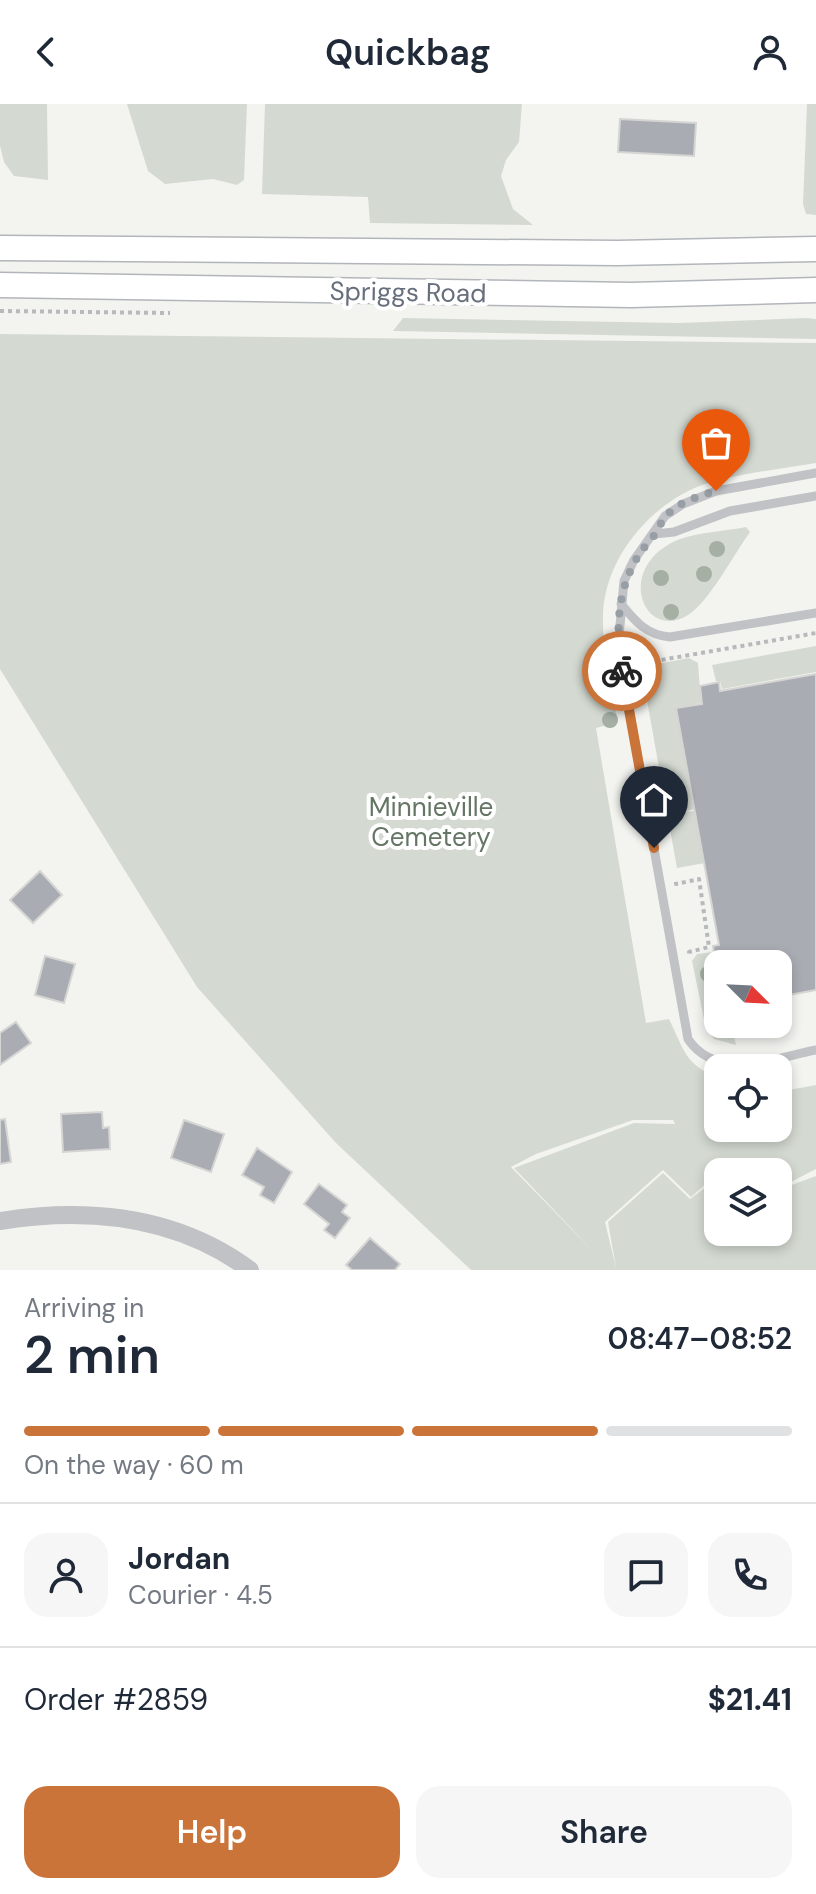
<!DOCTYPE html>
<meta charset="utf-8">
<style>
:root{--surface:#fff;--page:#f6f6f7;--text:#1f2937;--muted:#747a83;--line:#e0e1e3;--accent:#cb7439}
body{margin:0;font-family:"DM Sans",sans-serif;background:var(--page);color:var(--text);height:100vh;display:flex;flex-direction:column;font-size:30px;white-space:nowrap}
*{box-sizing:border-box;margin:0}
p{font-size:26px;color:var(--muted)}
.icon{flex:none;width:44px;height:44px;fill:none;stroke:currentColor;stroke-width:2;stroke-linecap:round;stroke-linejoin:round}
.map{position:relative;height:1166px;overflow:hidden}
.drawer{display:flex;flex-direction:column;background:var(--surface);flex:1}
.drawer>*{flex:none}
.needle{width:52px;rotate:114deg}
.fabs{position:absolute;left:704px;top:846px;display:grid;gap:16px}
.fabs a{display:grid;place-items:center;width:88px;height:88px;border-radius:16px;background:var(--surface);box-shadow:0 4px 12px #0003;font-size:40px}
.pin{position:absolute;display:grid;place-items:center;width:68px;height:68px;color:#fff;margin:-82px -34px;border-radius:50% 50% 50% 0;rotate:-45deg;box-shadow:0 0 8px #0007}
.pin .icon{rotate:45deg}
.courier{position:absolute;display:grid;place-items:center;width:80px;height:80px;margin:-40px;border:6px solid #cb7439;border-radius:50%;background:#fff;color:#222;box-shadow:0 2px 10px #0007}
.head em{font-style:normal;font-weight:600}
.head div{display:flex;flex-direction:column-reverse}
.head{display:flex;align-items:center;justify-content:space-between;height:136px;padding:0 24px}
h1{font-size:52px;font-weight:600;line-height:60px}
.bar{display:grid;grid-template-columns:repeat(4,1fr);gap:12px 8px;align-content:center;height:96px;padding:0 24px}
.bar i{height:10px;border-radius:6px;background:var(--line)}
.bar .current{background:var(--accent)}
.bar p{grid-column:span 4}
.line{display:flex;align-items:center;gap:20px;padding:0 24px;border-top:2px solid var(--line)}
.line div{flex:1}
.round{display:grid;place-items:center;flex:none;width:84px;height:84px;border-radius:24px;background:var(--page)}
.primary-button{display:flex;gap:16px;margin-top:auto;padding:16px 24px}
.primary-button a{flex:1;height:92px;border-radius:24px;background:var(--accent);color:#fff;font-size:32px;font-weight:600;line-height:92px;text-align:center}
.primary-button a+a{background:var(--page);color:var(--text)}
header{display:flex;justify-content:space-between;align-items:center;height:104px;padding:0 24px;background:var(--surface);font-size:36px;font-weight:600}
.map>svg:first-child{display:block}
.green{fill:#d4dad2;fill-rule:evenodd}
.building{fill:#a9adb3;stroke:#d5d5d3;stroke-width:2}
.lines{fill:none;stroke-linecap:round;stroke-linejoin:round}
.secondary-casing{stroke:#b2b5ba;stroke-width:27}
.path{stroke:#b7b9bb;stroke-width:4;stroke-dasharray:4 4;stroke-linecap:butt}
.service{stroke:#c0c2c5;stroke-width:9}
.minor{stroke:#c0c2c5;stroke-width:18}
.secondary{stroke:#fff;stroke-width:24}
.tree{fill:#a5afa4}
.done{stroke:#989ea5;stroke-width:8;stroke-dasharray:0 14.4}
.route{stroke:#cb7439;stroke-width:10}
.labels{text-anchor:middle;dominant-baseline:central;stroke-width:8;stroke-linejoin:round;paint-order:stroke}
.street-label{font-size:26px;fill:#676f7d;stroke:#fff}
.park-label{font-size:26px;fill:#657665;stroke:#fff}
</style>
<header><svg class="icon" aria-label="back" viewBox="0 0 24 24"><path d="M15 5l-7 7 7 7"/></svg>Quickbag<svg class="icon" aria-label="person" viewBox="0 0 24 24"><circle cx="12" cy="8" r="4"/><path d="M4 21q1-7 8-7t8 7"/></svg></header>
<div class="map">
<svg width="816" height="1166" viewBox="0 0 816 1166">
<rect width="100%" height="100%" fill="#f3f4f0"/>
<g class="green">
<path d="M 0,0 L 47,0 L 48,76 L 14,72 L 4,58 L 0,42 Z"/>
<path d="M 127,0 L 247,0 L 244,76 L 237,81 L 213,75 L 165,80 L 148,67 Z"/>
<path d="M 265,0 L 522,0 L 519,38 L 506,56 L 501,72 L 513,105 L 533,121 L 370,119 L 368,93 L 262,90 Z"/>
<path d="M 807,0 L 816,0 L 816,111 L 806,110 L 803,100 Z"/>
<path d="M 403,214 L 679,219 L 806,214 L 816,215 L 816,235 L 393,227 Z"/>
<path d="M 0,230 L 816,239 L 816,359 C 780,365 743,369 708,379 C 654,396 605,452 603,510 C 602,546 611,583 618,618 L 596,624 L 646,919 L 669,915 C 683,943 685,962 718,973 L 718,1024 L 778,1024 L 778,988 L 816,981 L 816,1065 L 779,1084 L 778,1068 L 718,1068 L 718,1080 L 707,1079 L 691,1093 L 663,1066 L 605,1118 L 616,1164 L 608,1118 L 663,1069 L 690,1095 L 706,1083 L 718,1084 L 718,1128 L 778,1128 L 778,1086 L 816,1072 L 816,1166 L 471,1166 L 336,1039 L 197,883 L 0,565 ZM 633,1016 L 673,1016 L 675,1020 L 634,1019 L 514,1064 L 595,1149 L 511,1063 L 536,1050 Z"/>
<path d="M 746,423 L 750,428 C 734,450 709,498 688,511 C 643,539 613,461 680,435 C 700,428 726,427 746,423 Z"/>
<path d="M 816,542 L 816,568 L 722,585 L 720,577 L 716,577 L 712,561 Z"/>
<path d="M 689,554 L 698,559 L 701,599 L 676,604 L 694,705 L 683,708 L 695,707 L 705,759 L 677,764 L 641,563 Z"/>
<path d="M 713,848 L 718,876 L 718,920 L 731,920 L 736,941 L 714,935 L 705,920 L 692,857 L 697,850 Z"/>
</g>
<g class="building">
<path d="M 620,15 L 696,19 L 694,52 L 618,48 Z"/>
<path d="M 816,570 L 816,886 L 778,893 L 778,860 L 718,860 L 718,874 L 713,842 L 719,841 L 676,604 L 702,600 L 700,582 L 719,578 L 720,587 Z"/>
<path d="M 40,767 L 62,791 L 33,819 L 10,796 Z"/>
<path d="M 45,852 L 75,860 L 64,899 L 35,891 Z"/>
<path d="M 16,918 L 31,939 L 0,961 L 0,929 Z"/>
<path d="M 102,1008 L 103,1024 L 109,1023 L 110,1045 L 63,1048 L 61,1010 Z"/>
<path d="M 5,1015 L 11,1058 L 0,1060 L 0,1016 Z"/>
<path d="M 184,1016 L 224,1030 L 211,1068 L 171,1054 Z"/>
<path d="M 257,1044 L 292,1068 L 274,1099 L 260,1091 L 264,1083 L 242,1071 Z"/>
<path d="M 319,1080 L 347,1101 L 342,1108 L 350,1114 L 335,1134 L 324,1126 L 329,1120 L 304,1100 Z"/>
<path d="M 370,1134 L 400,1160 L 395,1166 L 352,1166 L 346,1161 Z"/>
</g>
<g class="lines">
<defs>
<g id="secondary">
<path d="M 0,144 L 618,149 L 816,145"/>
<path d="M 0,181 L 631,191 L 816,186"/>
</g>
</defs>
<use href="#secondary" class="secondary-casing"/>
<g class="path">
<path d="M 0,207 L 170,209"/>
<path d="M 638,560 L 816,529"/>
<path d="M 676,778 L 676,780 L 699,775 L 709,843 L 689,848 L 690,851"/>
</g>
<g class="service">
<path d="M 816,369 L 716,387 L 683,400 L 665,412 L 634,456 L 624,477 L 618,543 L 688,935 C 717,978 774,954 816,946"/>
<path d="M 655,430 L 674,428 L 730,407 L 816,392"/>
<path d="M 621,500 C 635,517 646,531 670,533 L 816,509"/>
</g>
<path class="minor" d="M 0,1117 C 88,1103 177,1112 250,1166"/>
<use href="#secondary" class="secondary"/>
</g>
<g class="tree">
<circle cx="717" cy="445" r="8"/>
<circle cx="704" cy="470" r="8"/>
<circle cx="661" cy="474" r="8"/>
<circle cx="671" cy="508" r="8"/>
<circle cx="610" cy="616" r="8"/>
<circle cx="708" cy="870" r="8"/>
</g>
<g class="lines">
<path class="done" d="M 622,567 C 614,518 618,470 653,433 C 658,427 661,417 666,412 C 679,398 699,392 716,387"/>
<path class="route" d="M 622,567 L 654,744"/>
</g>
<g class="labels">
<g class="street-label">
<text transform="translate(408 188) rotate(1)">Spriggs Road</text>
</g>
<g class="park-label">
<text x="431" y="703">Minnieville<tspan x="431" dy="30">Cemetery</tspan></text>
</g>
</g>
</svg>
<div class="fabs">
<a><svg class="needle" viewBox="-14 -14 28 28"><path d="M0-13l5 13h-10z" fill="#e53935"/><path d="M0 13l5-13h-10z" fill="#747a83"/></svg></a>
<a><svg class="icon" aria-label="locate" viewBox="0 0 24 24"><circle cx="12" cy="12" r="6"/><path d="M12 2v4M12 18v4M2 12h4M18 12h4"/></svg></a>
<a><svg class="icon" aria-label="layers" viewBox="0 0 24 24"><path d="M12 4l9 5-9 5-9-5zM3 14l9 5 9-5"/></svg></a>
</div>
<div class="pin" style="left:716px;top:387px;background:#ea580c"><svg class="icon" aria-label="bag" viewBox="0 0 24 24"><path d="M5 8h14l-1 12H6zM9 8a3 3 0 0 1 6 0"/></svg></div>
<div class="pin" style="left:654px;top:744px;background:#1f2937"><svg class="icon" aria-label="home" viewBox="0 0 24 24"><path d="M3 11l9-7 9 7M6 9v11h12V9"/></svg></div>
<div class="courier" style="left:622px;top:567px"><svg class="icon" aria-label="bike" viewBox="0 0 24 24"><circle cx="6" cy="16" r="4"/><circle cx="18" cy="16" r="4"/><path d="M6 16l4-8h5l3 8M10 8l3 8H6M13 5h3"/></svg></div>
</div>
<section class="drawer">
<div class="head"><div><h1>2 min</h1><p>Arriving in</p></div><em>08:47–08:52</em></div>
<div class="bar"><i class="current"></i><i class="current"></i><i class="current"></i><i></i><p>On the way · 60 m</p></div>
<div class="line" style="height:144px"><a class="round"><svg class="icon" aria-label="person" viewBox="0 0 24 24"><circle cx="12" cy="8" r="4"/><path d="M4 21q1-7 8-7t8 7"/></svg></a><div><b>Jordan</b><p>Courier · 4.5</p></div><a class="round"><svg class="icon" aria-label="chat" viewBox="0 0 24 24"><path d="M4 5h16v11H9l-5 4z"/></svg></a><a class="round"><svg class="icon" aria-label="phone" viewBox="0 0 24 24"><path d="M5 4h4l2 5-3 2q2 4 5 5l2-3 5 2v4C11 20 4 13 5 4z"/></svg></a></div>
<div class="line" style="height:104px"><div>Order #2859</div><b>$21.41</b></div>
<div class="primary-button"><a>Help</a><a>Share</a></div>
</section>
